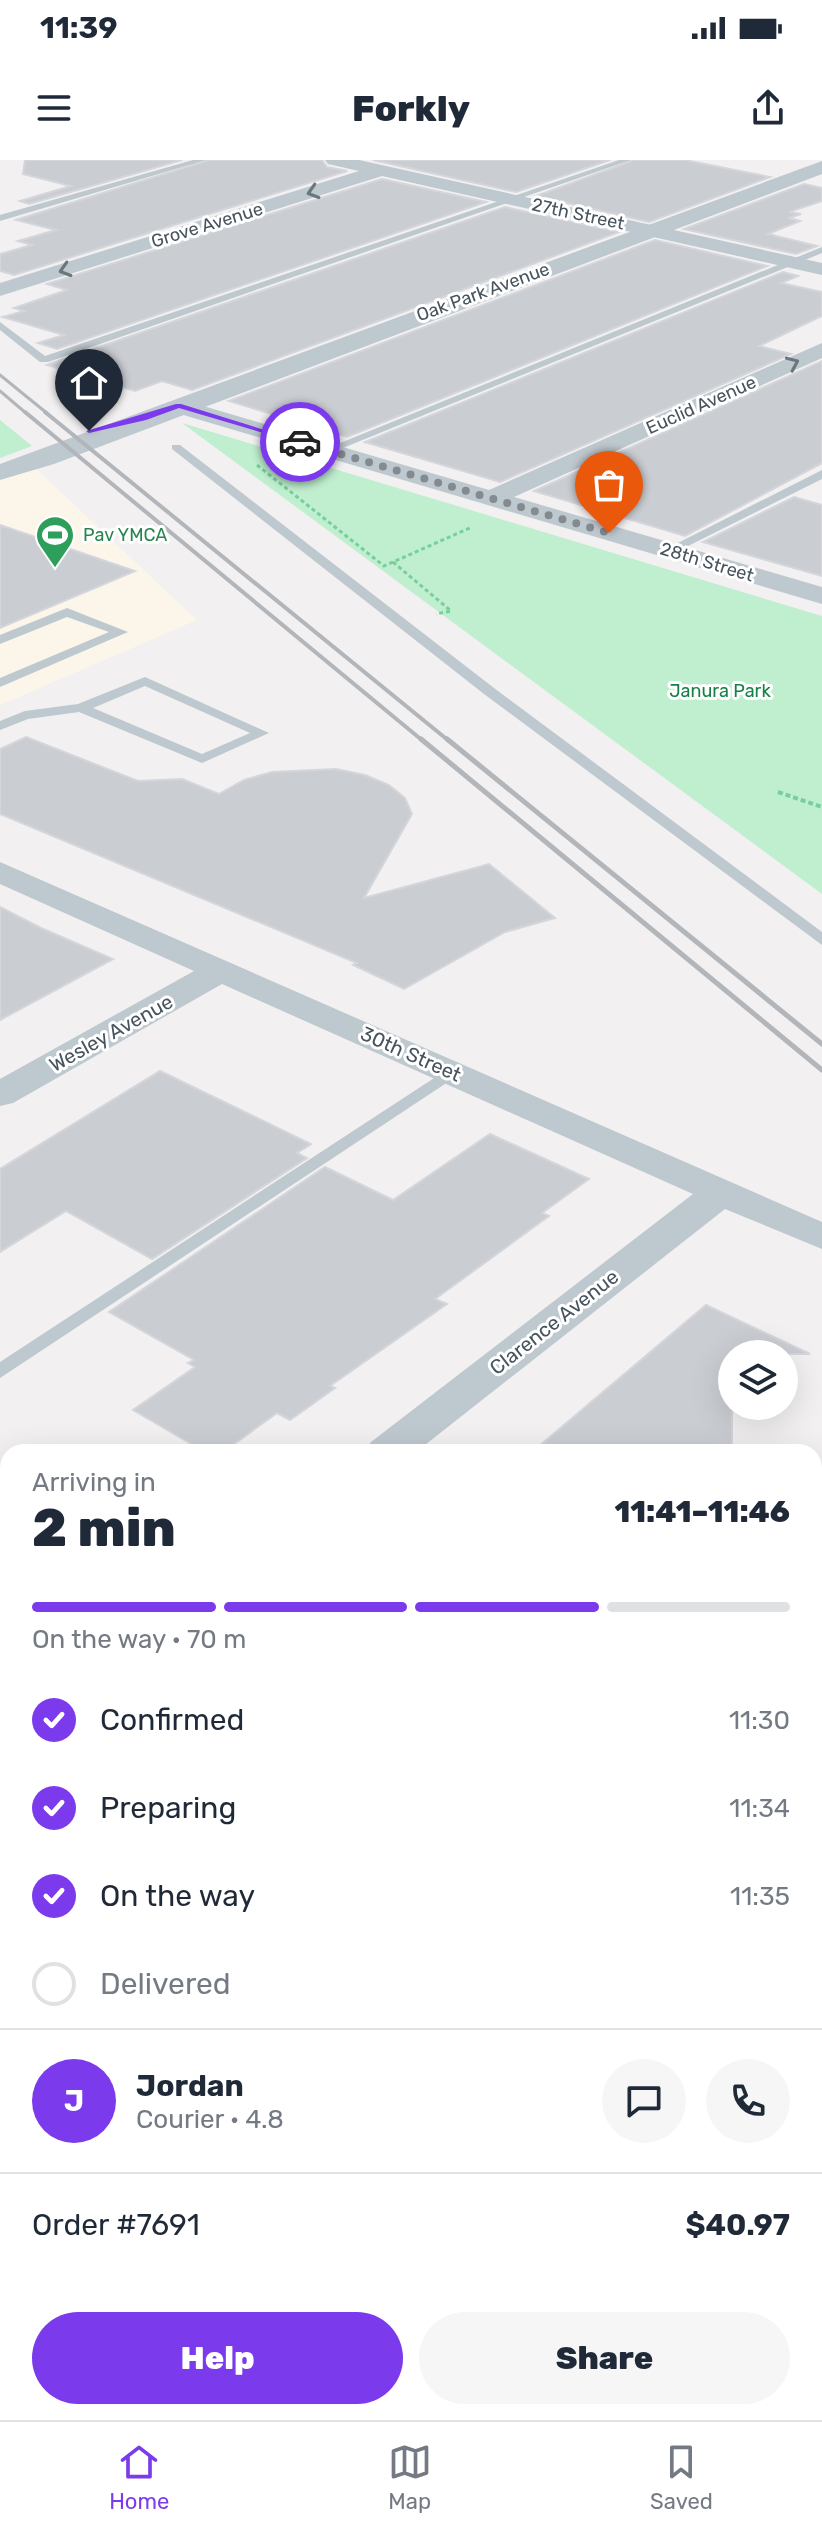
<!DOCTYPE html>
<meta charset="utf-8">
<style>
:root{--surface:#fff;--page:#f6f6f7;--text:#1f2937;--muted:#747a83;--line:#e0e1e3;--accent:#7c3aed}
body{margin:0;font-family:Rubik,sans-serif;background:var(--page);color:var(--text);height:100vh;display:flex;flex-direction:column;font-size:30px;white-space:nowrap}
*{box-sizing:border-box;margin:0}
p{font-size:26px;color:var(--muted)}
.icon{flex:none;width:44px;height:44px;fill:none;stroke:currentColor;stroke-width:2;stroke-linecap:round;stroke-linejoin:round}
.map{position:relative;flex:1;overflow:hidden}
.sheet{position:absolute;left:0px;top:1284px;width:822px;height:976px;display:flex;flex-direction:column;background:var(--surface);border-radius:24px 24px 0 0;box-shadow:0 8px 32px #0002}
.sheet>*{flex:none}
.tools{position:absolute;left:718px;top:1180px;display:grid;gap:16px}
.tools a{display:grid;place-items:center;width:80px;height:80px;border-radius:50%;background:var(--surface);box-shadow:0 8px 32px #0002;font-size:40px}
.pin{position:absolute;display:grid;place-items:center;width:68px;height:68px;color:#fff;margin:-82px -34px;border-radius:50% 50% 50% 0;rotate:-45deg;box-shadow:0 0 8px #0007}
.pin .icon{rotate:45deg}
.courier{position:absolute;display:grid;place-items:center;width:80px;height:80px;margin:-40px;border:6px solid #7c3aed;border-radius:50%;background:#fff;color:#222;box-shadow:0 2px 10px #0007}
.summary em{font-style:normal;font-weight:800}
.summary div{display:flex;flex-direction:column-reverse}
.summary{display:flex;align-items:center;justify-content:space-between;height:136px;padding:0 32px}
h1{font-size:52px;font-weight:800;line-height:60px}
.bar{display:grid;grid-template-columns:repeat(4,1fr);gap:12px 8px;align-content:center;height:96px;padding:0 32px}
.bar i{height:10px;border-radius:6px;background:var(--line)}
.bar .current{background:var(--accent)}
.bar p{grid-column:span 4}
.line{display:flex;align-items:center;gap:20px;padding:0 32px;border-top:2px solid var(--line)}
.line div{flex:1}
.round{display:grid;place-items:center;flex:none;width:84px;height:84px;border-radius:42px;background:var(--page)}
ol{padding:0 32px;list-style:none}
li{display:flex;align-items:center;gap:24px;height:88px}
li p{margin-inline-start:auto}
li .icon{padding:8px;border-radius:50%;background:var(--accent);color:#fff;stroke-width:4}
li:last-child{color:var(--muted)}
li i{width:44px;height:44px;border:4px solid var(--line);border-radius:50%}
.button{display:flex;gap:16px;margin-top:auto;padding:16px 32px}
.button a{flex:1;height:92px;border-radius:48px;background:var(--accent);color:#fff;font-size:32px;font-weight:800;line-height:92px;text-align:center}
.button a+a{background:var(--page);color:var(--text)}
.status{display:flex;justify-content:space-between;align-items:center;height:56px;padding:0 40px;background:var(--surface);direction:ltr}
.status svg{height:22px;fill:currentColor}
header{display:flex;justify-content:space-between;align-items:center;height:104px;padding:0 32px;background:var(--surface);font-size:36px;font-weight:800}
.tab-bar{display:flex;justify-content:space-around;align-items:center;height:112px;border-top:2px solid var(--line);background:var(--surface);font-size:22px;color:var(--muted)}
.tab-bar a{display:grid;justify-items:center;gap:4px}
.tab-bar .current{color:var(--accent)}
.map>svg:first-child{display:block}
.commercial{fill:#fcf6ea}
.green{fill:#bfefcf}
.building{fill:#cacdd2;stroke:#d4d6db;stroke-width:2}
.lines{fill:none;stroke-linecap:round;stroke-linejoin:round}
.path-far1{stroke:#77ce9f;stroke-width:3;stroke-dasharray:4 3;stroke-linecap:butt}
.path{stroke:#77ce9f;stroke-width:4;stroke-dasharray:5 3;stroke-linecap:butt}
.service{fill:#bec8cf;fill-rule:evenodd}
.minor{fill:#bec8cf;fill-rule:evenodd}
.tertiary{fill:#bec8cf;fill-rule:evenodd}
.rail-far2{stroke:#b2b5ba;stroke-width:3}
.rail-far1{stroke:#b2b5ba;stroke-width:4}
.rail{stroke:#b2b5ba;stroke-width:5}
.oneway{stroke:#6b777f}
.route{fill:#7c3aed}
.done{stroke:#848b90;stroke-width:8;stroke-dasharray:0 14.4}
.labels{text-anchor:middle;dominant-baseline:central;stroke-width:6;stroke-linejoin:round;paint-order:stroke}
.far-street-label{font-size:18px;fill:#48545d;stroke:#fff}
.far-leisure-label{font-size:18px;fill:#27864d;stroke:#fff;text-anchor:start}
.far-park-label{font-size:18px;fill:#178047;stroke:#fff}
.street-label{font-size:20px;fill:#48545d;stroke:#fff}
</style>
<div class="status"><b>11:39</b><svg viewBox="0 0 49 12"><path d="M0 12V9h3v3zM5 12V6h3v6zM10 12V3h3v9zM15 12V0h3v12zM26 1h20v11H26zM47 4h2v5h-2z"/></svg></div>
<header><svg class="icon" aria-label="menu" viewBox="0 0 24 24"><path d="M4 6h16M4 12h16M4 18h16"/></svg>Forkly<svg class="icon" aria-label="share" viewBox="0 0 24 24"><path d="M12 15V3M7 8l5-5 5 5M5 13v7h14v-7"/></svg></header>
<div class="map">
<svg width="822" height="2260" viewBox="0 0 822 2260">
<rect width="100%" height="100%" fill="#f2f0f0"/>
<path class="commercial" d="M 31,304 L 197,460 L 0,545 L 0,315 Z"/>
<g class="green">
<path d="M 0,260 L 32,286 L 0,298 Z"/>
<path d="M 182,263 L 822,456 L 822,734 Z"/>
<path d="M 822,2121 L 822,2260 L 716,2260 L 722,2252 L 814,2252 L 814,2132 Z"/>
</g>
<g class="building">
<path d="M 25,0 L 182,0 L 29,44 L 20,41 L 71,26 L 23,14 Z"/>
<path d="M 209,0 L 322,0 L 327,7 L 347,11 L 14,115 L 0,111 L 0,94 L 32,85 L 18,81 L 56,70 L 16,60 Z"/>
<path d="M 373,0 L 610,0 L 516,32 Z"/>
<path d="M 634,0 L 685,0 L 770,17 L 649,62 L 536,36 Z"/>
<path d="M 382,19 L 486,42 L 57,189 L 38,183 L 64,175 L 3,157 L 24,151 L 14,148 L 67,130 L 47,124 Z"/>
<path d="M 804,24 L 822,28 L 822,41 L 789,52 L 801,54 L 789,58 L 800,61 L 768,74 L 817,86 L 796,94 L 684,69 Z"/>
<path d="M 505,47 L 619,72 L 192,230 L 162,221 L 135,231 L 47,205 Z"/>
<path d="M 655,80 L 767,106 L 347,277 L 229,241 Z"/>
<path d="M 783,112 L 798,116 L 781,123 L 822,132 L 822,156 L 759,186 L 791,194 L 500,322 L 365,282 Z"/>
<path d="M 822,201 L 822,303 L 685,376 L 534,331 Z"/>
<path d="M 794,337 L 822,345 L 822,416 L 703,382 Z"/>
<path d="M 0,365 L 135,411 L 0,468 Z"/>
<path d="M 26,577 L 138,621 L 182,619 L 219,634 L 244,620 L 272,612 L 336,609 L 365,615 L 389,625 L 405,638 L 412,654 L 364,738 L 489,704 L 555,758 L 505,772 L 404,829 L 353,805 L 357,803 L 0,654 L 0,589 Z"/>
<path d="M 0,747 L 41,768 L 113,799 L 0,860 Z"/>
<path d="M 160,911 L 311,984 L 297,993 L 307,998 L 152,1099 L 66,1051 L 0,1092 L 0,1009 Z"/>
<path d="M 490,974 L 589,1019 L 542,1053 L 549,1056 L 435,1139 L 447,1144 L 330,1226 L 335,1228 L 290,1260 L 277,1253 L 223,1292 L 205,1292 L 133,1250 L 195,1207 L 188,1203 L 194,1200 L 109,1152 L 325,1007 L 393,1040 Z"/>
<path d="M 706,1145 L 810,1194 L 732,1194 L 732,1292 L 532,1292 Z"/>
</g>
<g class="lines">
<g class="path-far1">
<path d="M 257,305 L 384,406 L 472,367"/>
<path d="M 393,402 L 451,451 L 436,454"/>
</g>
<path class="path" d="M 778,632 L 822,647"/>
<g class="service">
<path d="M 193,0 L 206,0 L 0,61 L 0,55 Z"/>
<path d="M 619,0 L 631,0 L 48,202 L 40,202 L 0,170 L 0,162 L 45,196 Z"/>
<path d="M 822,87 L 822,93 L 333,292 L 323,290 Z"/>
<path d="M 172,285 L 180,285 L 494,528 L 822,772 L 822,785 L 484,534 L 172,289 Z"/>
<path d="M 822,310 L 822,319 L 672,394 L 662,391 Z"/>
<path d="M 67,448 L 128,472 L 0,527 L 0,518 L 109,472 L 67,457 L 0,484 L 0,475 Z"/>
<path d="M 145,517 L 269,573 L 202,603 L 79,552 L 28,559 L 0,570 L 0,561 L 25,551 L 78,544 ZM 145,526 L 250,573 L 202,594 L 93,548 Z"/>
<path d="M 451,907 L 460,912 L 457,916 L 0,1218 L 0,1202 Z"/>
<path d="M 822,1340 L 822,1360 L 814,1362 L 814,1342 Z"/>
<path d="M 0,1619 L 8,1621 L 8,1643 L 0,1641 Z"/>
</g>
<g class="minor">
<path d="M 325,0 L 359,0 L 822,103 L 822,115 L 382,16 L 0,136 L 0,123 L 359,11 L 328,4 Z"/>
<path d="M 822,183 L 822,198 L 514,337 L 822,427 L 822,444 L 170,251 L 166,246 L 178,239 L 186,241 L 489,330 Z"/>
<path d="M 0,702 L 822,1062 L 822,1089 L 725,1049 L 416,1292 L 364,1292 L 371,1282 L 693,1034 L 222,824 L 13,943 L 0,946 L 0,919 L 194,811 L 0,724 Z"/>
<path d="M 8,1569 L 8,1611 L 0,1613 L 0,1571 Z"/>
<path d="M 822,1974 L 822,2033 L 814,2036 L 814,1977 Z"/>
<path d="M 580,2252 L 648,2252 L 644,2260 L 576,2260 Z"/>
</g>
<path class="tertiary" d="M 822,1 L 822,14 L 54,304 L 0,320 L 0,304 Z"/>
<g class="rail-far2">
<path d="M 0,215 L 48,254"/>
<path d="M 0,231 L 27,254"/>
</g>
<g class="rail-far1">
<path d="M 25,252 L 423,581"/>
<path d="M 45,252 L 449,581"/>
</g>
<g class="rail">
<path d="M 421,579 L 822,910"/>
<path d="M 447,579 L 822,884"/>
</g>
</g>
<defs><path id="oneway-chevron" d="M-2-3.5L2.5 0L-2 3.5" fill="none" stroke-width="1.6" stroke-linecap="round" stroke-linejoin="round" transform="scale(2)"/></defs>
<g class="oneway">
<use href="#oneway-chevron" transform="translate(313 32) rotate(163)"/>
<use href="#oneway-chevron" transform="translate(65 110) rotate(163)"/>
<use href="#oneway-chevron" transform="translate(793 203) rotate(-24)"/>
</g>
<path class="route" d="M 176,244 L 181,244 L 303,282 L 297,283 L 179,248 L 146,260 L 89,273 L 86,271 Z"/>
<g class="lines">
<path class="done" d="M 300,282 L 609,373"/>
</g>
<defs>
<symbol id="stadium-pin" viewBox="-11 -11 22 30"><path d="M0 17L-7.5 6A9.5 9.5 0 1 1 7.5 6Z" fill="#2e9e5b" stroke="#fff"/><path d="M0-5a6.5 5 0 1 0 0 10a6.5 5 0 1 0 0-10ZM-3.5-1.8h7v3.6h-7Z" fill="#fff"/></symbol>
</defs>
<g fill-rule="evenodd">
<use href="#stadium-pin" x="33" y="353" width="44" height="60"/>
</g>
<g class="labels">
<g class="far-street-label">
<text transform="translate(578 54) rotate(12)">27th Street</text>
<text transform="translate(207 65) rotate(-17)">Grove Avenue</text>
<text transform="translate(483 132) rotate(-20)">Oak Park Avenue</text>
<text transform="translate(701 245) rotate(-24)">Euclid Avenue</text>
<text transform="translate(707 402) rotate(17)">28th Street</text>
</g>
<g class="far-leisure-label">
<text x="83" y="375">Pav YMCA</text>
</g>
<g class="far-park-label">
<text x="720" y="531">Janura Park</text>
</g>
<g class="street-label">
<text transform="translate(111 873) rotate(-29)">Wesley Avenue</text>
<text transform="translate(411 894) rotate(24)">30th Street</text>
<text transform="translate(554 1162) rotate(-38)">Clarence Avenue</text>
</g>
</g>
</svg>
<div class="tools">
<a><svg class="icon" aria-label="layers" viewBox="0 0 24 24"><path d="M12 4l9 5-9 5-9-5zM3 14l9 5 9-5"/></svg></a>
</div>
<div class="pin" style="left:609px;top:373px;background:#ea580c"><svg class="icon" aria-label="bag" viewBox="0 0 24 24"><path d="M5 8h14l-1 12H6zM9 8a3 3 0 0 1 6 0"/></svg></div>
<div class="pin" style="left:89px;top:271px;background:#1f2937"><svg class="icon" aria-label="home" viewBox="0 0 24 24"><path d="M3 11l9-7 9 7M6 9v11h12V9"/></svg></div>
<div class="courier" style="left:300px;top:282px"><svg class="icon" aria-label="car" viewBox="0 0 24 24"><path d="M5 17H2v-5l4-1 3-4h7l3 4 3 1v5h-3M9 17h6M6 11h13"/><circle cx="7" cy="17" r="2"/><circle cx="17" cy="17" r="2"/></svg></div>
<section class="sheet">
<div class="summary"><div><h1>2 min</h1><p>Arriving in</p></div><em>11:41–11:46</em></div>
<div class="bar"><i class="current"></i><i class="current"></i><i class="current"></i><i></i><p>On the way · 70 m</p></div>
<ol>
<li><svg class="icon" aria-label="check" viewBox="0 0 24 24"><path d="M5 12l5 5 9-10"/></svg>Confirmed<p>11:30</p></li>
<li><svg class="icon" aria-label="check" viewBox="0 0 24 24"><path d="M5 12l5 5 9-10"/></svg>Preparing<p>11:34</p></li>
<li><svg class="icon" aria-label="check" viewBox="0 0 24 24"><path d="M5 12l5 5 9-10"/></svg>On the way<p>11:35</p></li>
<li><i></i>Delivered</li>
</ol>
<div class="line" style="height:144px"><b class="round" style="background:var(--accent);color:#fff">J</b><div><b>Jordan</b><p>Courier · 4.8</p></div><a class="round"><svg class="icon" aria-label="chat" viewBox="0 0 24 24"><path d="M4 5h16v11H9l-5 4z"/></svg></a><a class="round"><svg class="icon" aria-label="phone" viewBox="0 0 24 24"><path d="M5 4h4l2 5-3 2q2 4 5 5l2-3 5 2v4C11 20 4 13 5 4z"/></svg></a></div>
<div class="line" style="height:104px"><div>Order #7691</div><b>$40.97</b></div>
<div class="button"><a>Help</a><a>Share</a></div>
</section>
</div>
<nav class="tab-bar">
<a class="current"><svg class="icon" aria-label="home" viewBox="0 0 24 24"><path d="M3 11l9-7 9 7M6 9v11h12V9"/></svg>Home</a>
<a><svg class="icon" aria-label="map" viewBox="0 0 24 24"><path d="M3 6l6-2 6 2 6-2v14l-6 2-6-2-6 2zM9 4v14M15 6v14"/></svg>Map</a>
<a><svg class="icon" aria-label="saved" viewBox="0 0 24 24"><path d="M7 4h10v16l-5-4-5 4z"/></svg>Saved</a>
</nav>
